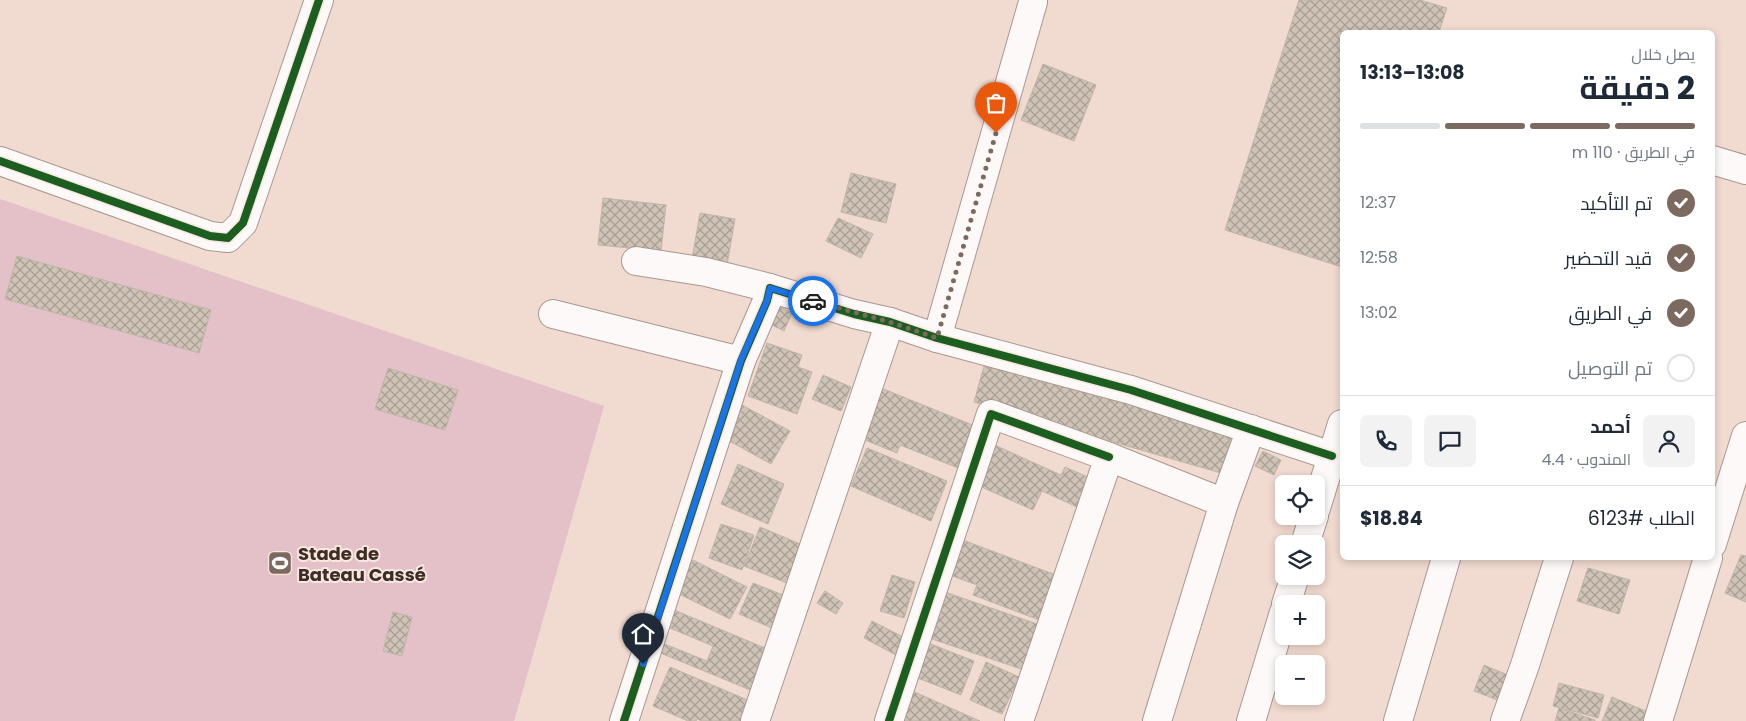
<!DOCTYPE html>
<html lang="ar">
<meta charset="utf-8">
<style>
:root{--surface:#fff;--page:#f2f2f3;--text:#1f2937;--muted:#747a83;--line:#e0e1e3;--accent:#7c6a61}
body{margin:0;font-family:Poppins,Cairo,sans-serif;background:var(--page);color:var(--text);direction:rtl;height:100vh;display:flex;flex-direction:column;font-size:19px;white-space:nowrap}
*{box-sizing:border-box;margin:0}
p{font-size:16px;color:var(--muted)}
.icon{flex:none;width:28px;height:28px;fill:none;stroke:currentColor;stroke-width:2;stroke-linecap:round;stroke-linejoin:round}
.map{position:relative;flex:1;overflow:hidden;direction:ltr}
.panel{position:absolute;left:1340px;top:30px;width:375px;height:530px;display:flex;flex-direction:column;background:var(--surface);border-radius:8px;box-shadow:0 2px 8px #0003;direction:rtl}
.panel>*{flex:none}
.buttons{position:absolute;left:1275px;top:475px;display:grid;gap:10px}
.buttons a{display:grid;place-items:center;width:50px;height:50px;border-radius:8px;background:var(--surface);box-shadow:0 2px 8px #0003;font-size:25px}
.pin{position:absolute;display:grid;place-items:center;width:42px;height:42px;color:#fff;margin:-51px -21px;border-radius:50% 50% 50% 0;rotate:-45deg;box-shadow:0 0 5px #0007}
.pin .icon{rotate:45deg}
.courier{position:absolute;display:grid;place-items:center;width:50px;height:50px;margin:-25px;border:4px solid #1a73e8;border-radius:50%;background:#fff;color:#222;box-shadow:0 1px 6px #0007}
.summary em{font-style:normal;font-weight:700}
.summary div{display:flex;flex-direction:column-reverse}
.summary{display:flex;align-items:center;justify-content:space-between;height:85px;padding:0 20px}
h1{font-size:32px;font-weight:700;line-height:38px}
.bar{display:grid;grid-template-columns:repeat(4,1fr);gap:8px 5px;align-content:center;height:60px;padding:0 20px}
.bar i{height:6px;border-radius:4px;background:var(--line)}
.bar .active{background:var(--accent)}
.bar p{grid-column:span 4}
.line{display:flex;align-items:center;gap:12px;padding:0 20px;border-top:1px solid var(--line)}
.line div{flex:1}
.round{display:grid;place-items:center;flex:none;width:52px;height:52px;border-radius:8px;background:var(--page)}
ol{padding:0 20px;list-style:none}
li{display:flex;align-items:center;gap:15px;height:55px}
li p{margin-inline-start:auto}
li .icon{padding:5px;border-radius:50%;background:var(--accent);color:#fff;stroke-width:4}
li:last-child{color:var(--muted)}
li i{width:28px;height:28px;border:2px solid var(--line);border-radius:50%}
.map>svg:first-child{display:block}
.green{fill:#e4c0c8}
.building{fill:url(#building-cross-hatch);stroke:#c0b5a8}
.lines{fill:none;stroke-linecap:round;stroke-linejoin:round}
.minor-casing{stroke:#a99890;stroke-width:30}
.minor{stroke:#fdf9f8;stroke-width:28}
.cycleway-casing{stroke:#f9e8e0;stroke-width:11}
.cycleway{stroke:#1b5e20;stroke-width:8}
.done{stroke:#7c6a61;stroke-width:5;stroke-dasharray:0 9}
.route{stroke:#1a73e8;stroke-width:6}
.labels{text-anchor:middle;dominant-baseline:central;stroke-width:4;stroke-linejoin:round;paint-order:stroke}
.poi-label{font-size:18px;font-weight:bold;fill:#3d2d26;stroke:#f9e8e0;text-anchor:start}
</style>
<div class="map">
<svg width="1746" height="721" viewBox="0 0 1746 721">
<defs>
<pattern id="building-cross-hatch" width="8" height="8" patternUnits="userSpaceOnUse" patternTransform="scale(1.25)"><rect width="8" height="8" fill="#cec3b6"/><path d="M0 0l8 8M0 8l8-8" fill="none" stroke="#a89f94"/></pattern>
</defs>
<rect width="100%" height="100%" fill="#f1dacf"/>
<path class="green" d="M 0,199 L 604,406 L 514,721 L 0,721 Z"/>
<g class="building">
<path d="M 1299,0 L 1420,0 L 1447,8 L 1439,32 L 1342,32 L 1342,267 L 1225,230 Z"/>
<path d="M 1043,64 L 1096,85 L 1074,141 L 1021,120 Z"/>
<path d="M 851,173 L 896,184 L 886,223 L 841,212 Z"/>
<path d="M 603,198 L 666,205 L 661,251 L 598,245 Z"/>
<path d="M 700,213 L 735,219 L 727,265 L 692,259 Z"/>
<path d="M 838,218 L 873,234 L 861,258 L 826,241 Z"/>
<path d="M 17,256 L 211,310 L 199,353 L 5,299 Z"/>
<path d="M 779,306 L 792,313 L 784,331 L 770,324 Z"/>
<path d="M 767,343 L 802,355 L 798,367 L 812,372 L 797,414 L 748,396 Z"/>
<path d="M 986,359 L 1233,430 L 1221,473 L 974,402 Z"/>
<path d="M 388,368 L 458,390 L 445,430 L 375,409 Z"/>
<path d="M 823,375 L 851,387 L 841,411 L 812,399 Z"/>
<path d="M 876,386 L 980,428 L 963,470 L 900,445 L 897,453 L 855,436 Z"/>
<path d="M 742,405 L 790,431 L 771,464 L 724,438 Z"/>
<path d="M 988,442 L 1061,475 L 1065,467 L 1090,478 L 1077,507 L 1042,491 L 1033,510 L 970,482 Z"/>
<path d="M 867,448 L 947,481 L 931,521 L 851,486 Z"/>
<path d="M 1263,451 L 1281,460 L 1274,475 L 1255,466 Z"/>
<path d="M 738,464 L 784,484 L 768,524 L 721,504 Z"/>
<path d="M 721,524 L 754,535 L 742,570 L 709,558 Z"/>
<path d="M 760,527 L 812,549 L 797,587 L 744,566 Z"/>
<path d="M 960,539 L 1056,575 L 1039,620 L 973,595 L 977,585 L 947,574 Z"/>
<path d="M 1741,555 L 1746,556 L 1746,602 L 1725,593 Z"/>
<path d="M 693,560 L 747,587 L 730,619 L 677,593 Z"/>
<path d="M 1588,568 L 1630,580 L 1619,614 L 1577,601 Z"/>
<path d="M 892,575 L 915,582 L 904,618 L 880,611 Z"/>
<path d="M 753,583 L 788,597 L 774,629 L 739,614 Z"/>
<path d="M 825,591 L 843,603 L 836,614 L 817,603 Z"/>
<path d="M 945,592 L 1040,625 L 1024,670 L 929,638 Z"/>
<path d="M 667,607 L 777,653 L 760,694 L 658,652 L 662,643 L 707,661 L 713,646 L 660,624 Z"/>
<path d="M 393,612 L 412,617 L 402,656 L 383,651 Z"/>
<path d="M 872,621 L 905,638 L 896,655 L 864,638 Z"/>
<path d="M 923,641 L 974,661 L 961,695 L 910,675 Z"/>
<path d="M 986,662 L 1019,677 L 1002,714 L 970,700 Z"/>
<path d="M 1484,665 L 1510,676 L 1500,701 L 1474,691 Z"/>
<path d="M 670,667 L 750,701 L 741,721 L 702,721 L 697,719 L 696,721 L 688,721 L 653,706 Z"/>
<path d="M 1559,683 L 1604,695 L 1598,718 L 1553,706 Z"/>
<path d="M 908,689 L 980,721 L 893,721 Z"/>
<path d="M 1612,697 L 1648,712 L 1645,721 L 1602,721 Z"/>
<path d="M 1559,708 L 1595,720 L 1595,721 L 1555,721 Z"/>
</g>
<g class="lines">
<defs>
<g id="minor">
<path d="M 1712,160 L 1746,170"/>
<path d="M 0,161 L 210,236 L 228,238 L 243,223 L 319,0"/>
<path d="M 636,261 L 706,272 L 770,288"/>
<path d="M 553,314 L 741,361"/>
<path d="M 937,338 L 1033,2"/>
<path d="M 1316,508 L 1342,424"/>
<path d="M 1305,544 L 1314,516"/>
<path d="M 1712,544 L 1746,436"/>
<path d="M 1286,604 L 1295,576"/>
<path d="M 624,721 L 741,361 L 767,301 L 770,288 L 854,314 L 890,322 L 937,338 L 1131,390 L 1332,456"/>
<path d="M 755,721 L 890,322"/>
<path d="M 889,721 L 991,414 L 1109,457"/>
<path d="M 1019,721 L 1109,457 L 1224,503"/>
<path d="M 1157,721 L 1224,503 L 1251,429"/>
<path d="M 1251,721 L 1284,612"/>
<path d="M 1398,721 L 1446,558"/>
<path d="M 1505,721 L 1525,665 L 1559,558"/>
<path d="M 1658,721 L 1708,558"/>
</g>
</defs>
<use href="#minor" class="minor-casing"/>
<use href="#minor" class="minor"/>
<defs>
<g id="cycleway">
<path d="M 0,161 L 210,236 L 228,238 L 243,223 L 319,0"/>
<path d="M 624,721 L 741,361 L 767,301 L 770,288 L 854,314 L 890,322 L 937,338 L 1131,390 L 1332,456"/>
<path d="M 889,721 L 991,414 L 1109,457"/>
</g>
</defs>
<use href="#cycleway" class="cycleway-casing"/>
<use href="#cycleway" class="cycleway"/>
</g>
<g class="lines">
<path class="done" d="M 813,301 L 890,322 L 937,338 L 996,133"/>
<path class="route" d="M 643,664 L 741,360 L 767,301 L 770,288 L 813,301"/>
</g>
<defs>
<symbol id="stadium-square" viewBox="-11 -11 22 22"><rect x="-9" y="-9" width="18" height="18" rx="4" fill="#7c6a61" stroke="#f9e8e0"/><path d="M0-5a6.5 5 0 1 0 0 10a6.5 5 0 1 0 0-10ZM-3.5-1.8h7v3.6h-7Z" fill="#fff"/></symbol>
</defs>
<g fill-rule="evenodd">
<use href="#stadium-square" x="266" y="549" width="28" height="28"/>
</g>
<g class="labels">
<g class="poi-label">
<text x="298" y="553">Stade de<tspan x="298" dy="21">Bateau Cassé</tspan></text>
</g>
</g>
</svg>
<div class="buttons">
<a><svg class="icon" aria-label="locate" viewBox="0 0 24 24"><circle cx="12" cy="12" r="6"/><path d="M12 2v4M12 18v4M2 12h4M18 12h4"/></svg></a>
<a><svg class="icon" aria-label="layers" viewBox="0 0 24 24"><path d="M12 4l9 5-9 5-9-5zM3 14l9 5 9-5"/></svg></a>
<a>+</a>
<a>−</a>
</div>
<div class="pin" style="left:996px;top:133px;background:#ea580c"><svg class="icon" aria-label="bag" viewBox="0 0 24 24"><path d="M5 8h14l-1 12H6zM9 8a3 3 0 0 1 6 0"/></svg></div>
<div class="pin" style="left:643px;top:664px;background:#1f2937"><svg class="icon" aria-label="home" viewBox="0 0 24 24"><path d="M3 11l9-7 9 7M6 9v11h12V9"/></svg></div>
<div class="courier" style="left:813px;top:301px"><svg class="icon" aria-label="car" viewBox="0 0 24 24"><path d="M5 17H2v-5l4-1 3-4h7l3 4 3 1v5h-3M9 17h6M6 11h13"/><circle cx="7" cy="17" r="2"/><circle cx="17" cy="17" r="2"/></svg></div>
<section class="panel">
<div class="summary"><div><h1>2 دقيقة</h1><p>يصل خلال</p></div><em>13:08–13:13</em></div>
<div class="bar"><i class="active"></i><i class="active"></i><i class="active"></i><i></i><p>في الطريق · 110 m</p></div>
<ol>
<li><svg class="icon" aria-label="check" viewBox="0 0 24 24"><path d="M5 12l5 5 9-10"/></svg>تم التأكيد<p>12:37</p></li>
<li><svg class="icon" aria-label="check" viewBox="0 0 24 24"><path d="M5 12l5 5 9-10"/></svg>قيد التحضير<p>12:58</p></li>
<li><svg class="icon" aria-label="check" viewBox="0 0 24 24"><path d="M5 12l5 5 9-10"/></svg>في الطريق<p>13:02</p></li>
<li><i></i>تم التوصيل</li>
</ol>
<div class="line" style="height:90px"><a class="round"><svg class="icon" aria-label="person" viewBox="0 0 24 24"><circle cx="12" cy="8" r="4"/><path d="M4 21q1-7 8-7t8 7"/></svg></a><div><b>أحمد</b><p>المندوب · 4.4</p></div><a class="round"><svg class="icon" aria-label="chat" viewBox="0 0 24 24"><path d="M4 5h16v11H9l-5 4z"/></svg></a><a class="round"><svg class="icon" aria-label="phone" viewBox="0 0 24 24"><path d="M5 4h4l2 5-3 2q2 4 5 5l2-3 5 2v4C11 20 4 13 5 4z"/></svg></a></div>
<div class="line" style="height:65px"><div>الطلب #6123</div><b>$18.84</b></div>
</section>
</div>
